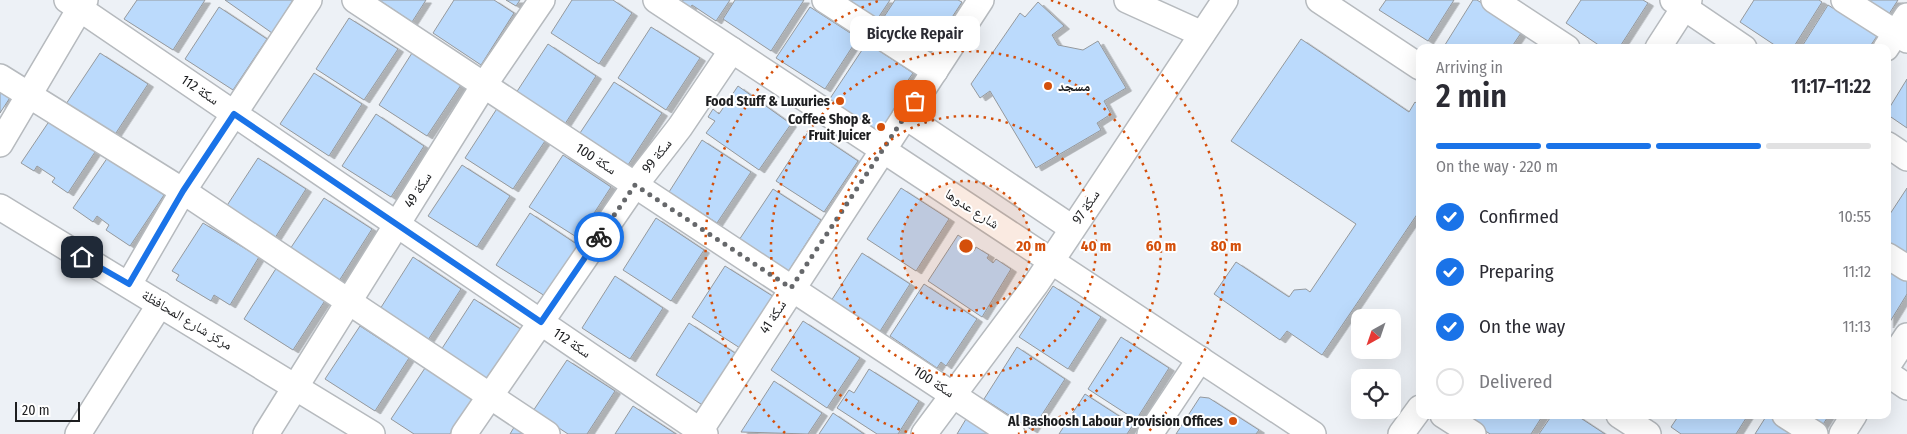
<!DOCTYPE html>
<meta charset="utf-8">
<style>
:root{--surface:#fff;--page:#f7f7f7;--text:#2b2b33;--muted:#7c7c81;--line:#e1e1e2;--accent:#1a73e8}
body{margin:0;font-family:"Fira Sans Condensed","Noto Naskh Arabic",sans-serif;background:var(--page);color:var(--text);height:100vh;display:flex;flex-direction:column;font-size:19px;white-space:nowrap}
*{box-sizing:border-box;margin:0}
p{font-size:16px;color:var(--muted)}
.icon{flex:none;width:28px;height:28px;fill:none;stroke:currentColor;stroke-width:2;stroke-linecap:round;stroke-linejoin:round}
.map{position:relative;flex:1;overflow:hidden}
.drawer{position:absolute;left:1416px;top:44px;width:475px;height:375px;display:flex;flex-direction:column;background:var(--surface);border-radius:10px;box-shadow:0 5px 20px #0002}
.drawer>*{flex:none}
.needle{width:32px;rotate:220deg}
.controls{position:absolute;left:1351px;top:309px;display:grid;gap:10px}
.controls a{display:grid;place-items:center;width:50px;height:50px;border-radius:10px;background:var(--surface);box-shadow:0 5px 20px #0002;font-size:25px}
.scale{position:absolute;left:15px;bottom:12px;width:65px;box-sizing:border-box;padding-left:5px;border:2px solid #1d1e20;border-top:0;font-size:14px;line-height:18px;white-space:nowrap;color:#1d1e20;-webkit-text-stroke:4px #fff;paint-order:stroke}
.pin{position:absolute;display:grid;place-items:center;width:42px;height:42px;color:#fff;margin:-21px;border-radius:10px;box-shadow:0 2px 8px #0006}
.courier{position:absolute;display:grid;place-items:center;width:50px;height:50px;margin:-25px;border:4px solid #1a73e8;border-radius:50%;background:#fff;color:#222;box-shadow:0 1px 6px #0007}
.bubble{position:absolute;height:35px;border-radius:10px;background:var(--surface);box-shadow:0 5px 20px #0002;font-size:16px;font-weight:600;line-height:35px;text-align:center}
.overview em{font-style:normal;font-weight:600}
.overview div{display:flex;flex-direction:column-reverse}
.overview{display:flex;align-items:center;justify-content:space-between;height:85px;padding:0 20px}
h1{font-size:32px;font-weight:600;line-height:38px}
.bar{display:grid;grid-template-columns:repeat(4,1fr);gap:8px 5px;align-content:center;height:60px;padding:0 20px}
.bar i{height:6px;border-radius:4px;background:var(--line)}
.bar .on{background:var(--accent)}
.bar p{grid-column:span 4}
ol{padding:0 20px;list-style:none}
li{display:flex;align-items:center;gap:15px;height:55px}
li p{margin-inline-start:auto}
li .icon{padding:5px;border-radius:50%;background:var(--accent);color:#fff;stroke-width:4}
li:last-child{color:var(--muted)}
li i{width:28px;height:28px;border:2px solid var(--line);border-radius:50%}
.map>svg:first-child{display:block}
.building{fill:#bbdafc;stroke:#95999d;filter:url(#shadow)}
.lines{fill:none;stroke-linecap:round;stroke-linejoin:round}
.minor-casing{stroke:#b6babe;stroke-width:28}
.minor{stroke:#fff;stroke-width:25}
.done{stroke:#66686b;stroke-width:5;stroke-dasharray:0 9}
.route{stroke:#1a73e8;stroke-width:6}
.ring{fill:none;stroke:#d44f0a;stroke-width:2.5;stroke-dasharray:2.5 5}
.poi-dot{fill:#d44f0a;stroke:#fff;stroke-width:2}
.labels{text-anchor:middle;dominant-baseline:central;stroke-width:4;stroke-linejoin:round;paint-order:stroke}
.poi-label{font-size:14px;font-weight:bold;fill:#1d1e20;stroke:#fff;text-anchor:end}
.street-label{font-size:14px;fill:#1d1e20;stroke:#fff}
.centre{fill:#d44f0a;stroke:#fff;stroke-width:2.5}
.ring-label{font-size:15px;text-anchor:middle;font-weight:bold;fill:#d44f0a;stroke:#fff;stroke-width:4;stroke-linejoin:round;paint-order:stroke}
</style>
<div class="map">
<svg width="1907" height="434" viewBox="0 0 1907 434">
<defs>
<filter id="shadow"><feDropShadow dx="5.5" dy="3" stdDeviation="0" flood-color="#0004"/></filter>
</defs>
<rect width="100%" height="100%" fill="#edf1f6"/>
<g class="building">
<path d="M 137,0 L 205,0 L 173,50 L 124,19 Z"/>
<path d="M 225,0 L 293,0 L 272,33 Z"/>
<path d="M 379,0 L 426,0 L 412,22 Z"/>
<path d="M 454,0 L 494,0 L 514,13 L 481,65 L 433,33 Z"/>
<path d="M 506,0 L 520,0 L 516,6 Z"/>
<path d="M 572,0 L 613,0 L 632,13 L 599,64 L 551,33 Z"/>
<path d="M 683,0 L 730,0 L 716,21 L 692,5 L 690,8 L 682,2 Z"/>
<path d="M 735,0 L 804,0 L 771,51 L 723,19 Z"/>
<path d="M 844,0 L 890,0 L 876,21 Z"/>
<path d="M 895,0 L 958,0 L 962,2 L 928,54 L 880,23 Z"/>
<path d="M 1386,0 L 1454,0 L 1428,41 L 1379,10 Z"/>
<path d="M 1473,0 L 1477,0 L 1523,30 L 1511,48 L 1443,48 Z"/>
<path d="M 1581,0 L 1643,0 L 1648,3 L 1619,48 L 1603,48 L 1566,23 Z"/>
<path d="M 1754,0 L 1819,0 L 1822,2 L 1793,48 L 1779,48 L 1740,22 Z"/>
<path d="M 1861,0 L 1898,0 L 1887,17 Z"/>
<path d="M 1038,2 L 1064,26 L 1052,35 L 1058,45 L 1083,50 L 1098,41 L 1126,88 L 1104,101 L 1111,114 L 1097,123 L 1101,130 L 1036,168 L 990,91 L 980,98 L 971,84 L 1020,13 L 1025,17 Z"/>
<path d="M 1828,5 L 1877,36 L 1869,48 L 1801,48 Z"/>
<path d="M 219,7 L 267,39 L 233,90 L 185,59 Z"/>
<path d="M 810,7 L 858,38 L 825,89 L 776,58 Z"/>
<path d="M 349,18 L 398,49 L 364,100 L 316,69 Z"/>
<path d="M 651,27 L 700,58 L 666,110 L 618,78 Z"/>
<path d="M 1301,39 L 1409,112 L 1415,102 L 1420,106 L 1420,210 L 1322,355 L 1287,331 L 1280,340 L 1214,294 L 1236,262 L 1289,297 L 1294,290 L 1306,289 L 1310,292 L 1356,224 L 1231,141 Z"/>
<path d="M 548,44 L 596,76 L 563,127 L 514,96 Z"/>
<path d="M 872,46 L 913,73 L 900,92 L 907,97 L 882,135 L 829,100 L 864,47 L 869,50 Z"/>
<path d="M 100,53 L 148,84 L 114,136 L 66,104 Z"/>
<path d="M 412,53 L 461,85 L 427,136 L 379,105 Z"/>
<path d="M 314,73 L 362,104 L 329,156 L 280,124 Z"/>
<path d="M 1907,79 L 1907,128 L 1888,115 L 1888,110 Z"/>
<path d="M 614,82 L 662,113 L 628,165 L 580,133 Z"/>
<path d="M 0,84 L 13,93 L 0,113 Z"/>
<path d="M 738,86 L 791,124 L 759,170 L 706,133 L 715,121 L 708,117 L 713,109 L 719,114 Z"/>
<path d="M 498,107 L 547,138 L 513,189 L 465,158 Z"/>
<path d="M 376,114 L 424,146 L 391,197 L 342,166 Z"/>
<path d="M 50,120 L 97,149 L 68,193 L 52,182 L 55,178 L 37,166 L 34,171 L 21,163 Z"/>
<path d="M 810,129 L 858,161 L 824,212 L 776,181 Z"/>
<path d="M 702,140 L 751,172 L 717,223 L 669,192 Z"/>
<path d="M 563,155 L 611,187 L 578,238 L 529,207 Z"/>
<path d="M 108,157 L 164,195 L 130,246 L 106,230 L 109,225 L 97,216 L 93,222 L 73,208 Z"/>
<path d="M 258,158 L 306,189 L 273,241 L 224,210 Z"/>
<path d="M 462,165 L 510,196 L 477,247 L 428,216 Z"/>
<path d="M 901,188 L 949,219 L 916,271 L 867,239 Z"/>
<path d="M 1907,188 L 1907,260 L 1888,246 L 1888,217 Z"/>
<path d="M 773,189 L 821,220 L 788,272 L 739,240 Z"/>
<path d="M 324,198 L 372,229 L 339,281 L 290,249 Z"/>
<path d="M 530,213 L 578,245 L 545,296 L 496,265 Z"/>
<path d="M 656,218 L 704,250 L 671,301 L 623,270 Z"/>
<path d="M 203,223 L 259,257 L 230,305 L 214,295 L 211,301 L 176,280 L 179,275 L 172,271 Z"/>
<path d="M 958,235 L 968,242 L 966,246 L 974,251 L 976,247 L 989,255 L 987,258 L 993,263 L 996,259 L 1011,269 L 982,317 L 928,281 Z"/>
<path d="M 862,253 L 910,284 L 877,336 L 829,304 Z"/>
<path d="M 413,257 L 461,289 L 428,340 L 380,309 Z"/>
<path d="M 1888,264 L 1907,277 L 1907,294 L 1888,325 Z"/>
<path d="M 725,266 L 774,297 L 740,348 L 692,317 Z"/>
<path d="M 277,267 L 326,299 L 293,350 L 244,319 Z"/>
<path d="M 615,276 L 663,308 L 630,359 L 582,328 Z"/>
<path d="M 924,284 L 977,319 L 946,366 L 941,362 L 937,368 L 890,336 Z"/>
<path d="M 1053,286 L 1101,317 L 1068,369 L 1019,337 Z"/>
<path d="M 474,299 L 522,330 L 489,382 L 441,350 Z"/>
<path d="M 803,321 L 860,358 L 827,408 L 771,370 Z"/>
<path d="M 689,323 L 738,355 L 704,406 L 656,375 Z"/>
<path d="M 360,326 L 409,358 L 375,411 L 325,379 Z"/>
<path d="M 1121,337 L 1169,368 L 1136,420 L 1088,389 Z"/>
<path d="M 1017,347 L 1065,379 L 1032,430 L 984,399 Z"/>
<path d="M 567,360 L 615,391 L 587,434 L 568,434 L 533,411 Z"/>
<path d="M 425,368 L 473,399 L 450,434 L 414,434 L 391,419 Z"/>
<path d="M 869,369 L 919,401 L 898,434 L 877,434 L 837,408 L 849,390 L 854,393 Z"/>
<path d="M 774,381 L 822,413 L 808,434 L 741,432 Z"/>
<path d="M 1085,394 L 1133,425 L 1127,434 L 1059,434 Z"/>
<path d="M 1200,397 L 1209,398 L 1259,430 L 1256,434 L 1176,434 Z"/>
<path d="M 633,406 L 676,434 L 615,434 Z"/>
<path d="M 833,413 L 864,434 L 819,434 Z"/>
<path d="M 1475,415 L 1543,415 L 1531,434 L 1490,434 L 1471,421 Z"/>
<path d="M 1552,415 L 1576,415 L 1605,434 L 1539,434 Z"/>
<path d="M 1679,415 L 1748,415 L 1736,434 L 1681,434 L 1671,427 Z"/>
<path d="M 1767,415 L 1796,434 L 1755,434 Z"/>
<path d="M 1806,415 L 1829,415 L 1822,426 Z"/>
<path d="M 966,419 L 989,434 L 957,434 Z"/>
<path d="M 516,424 L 531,434 L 510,434 Z"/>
</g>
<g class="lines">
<defs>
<g id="minor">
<path d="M 67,0 L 705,434"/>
<path d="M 355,0 L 1012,434"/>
<path d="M 656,0 L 1313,434"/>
<path d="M 825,0 L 935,71"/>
<path d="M 1127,0 L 1202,34"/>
<path d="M 1319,0 L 1420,67"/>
<path d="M 1494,0 L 1567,48"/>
<path d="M 1673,0 L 1744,48"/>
<path d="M 1844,0 L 1907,40"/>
<path d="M 1658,48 L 1689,0"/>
<path d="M 1886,48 L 1907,16"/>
<path d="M 0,77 L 183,191 L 547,434"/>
<path d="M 905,116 L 1072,228"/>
<path d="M 0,144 L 85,0"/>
<path d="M 1888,145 L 1907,158"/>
<path d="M 0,207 L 372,434"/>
<path d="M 1888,256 L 1907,268"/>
<path d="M 129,284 L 183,191 L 309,0"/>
<path d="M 1888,365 L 1907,336"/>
<path d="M 1888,374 L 1907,387"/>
<path d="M 1443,415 L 1473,434"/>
<path d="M 1619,415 L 1648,434"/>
<path d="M 1785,415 L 1815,434"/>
<path d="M 78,434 L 160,304"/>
<path d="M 266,434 L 484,85 L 542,0"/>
<path d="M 464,434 L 635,185 L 680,127 L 732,50"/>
<path d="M 698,434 L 981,0"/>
<path d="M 924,434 L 1036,284 L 1225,0"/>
<path d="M 1150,434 L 1200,359"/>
<path d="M 1401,434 L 1420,408"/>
<path d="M 1842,434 L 1854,415"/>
</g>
</defs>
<use href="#minor" class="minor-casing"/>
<use href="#minor" class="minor"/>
</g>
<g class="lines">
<path class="done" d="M 599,237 L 635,185 L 791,288 L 915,101"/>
<path class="route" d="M 82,257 L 129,284 L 183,191 L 234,114 L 541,322 L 599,237"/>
</g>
<circle cx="966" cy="246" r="65" fill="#d44f0a" fill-opacity=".12"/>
<g class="ring">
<circle cx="966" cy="246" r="65"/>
<circle cx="966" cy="246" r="130"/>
<path d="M914 434A195 195 0 1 1 1018 434"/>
<path d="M785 433A260 260 0 0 1 881 0M1051 0A260 260 0 0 1 1147 433"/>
</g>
<g class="poi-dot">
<circle cx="1048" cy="86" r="5"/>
<circle cx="840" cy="101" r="5"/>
<circle cx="881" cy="127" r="5"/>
<circle cx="1233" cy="421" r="5"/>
</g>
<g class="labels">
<g class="poi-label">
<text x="1058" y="86" text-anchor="start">مسجد</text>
<text x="830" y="101">Food Stuff &amp; Luxuries</text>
<text x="871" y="119">Coffee Shop &amp;<tspan x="871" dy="16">Fruit Juicer</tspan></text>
<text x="1223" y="421">Al Bashoosh Labour Provision Offices</text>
</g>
<g class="street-label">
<text transform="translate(200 90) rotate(34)">سكة 112</text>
<text transform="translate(657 156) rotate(-52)">سكة 99</text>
<text transform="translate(596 159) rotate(33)">سكة 100</text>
<text transform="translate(418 190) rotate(-58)">سكة 49</text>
<text transform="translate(1086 207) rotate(-56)">سكة 97</text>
<text transform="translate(972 209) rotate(33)">شارع عدوها</text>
<text transform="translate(773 317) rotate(-57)">سكة 41</text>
<text transform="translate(187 320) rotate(31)">مركز شارع المحافظة</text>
<text transform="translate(572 343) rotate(34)">سكة 112</text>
<text transform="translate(934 382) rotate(33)">سكة 100</text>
</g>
</g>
<circle cx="966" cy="246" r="8" class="centre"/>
<g class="ring-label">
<text x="1031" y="251">20 m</text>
<text x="1096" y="251">40 m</text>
<text x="1161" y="251">60 m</text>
<text x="1226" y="251">80 m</text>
</g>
</svg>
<div class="controls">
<a><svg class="needle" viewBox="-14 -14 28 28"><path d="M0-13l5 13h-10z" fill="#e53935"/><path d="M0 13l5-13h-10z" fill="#7c7c81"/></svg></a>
<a><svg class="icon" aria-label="locate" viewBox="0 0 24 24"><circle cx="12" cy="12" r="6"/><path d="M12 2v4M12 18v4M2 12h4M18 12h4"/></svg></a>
</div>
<div class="scale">20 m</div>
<div class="pin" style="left:915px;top:101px;background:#ea580c"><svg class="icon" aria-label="bag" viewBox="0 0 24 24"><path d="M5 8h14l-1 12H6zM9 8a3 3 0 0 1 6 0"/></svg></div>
<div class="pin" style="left:82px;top:257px;background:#1f2937"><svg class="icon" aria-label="home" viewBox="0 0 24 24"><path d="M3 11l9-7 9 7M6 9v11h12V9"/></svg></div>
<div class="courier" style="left:599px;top:237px"><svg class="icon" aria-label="bike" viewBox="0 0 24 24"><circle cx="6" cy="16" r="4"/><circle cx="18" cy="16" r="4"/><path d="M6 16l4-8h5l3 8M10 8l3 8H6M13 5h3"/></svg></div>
<div class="bubble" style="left:850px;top:16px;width:130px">Bicycke Repair</div>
<section class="drawer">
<div class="overview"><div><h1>2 min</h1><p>Arriving in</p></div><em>11:17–11:22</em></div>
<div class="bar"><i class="on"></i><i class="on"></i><i class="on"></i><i></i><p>On the way · 220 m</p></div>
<ol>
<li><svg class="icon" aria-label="check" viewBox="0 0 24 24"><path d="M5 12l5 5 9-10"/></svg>Confirmed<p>10:55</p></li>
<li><svg class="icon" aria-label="check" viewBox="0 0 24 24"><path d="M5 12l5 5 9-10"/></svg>Preparing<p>11:12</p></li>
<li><svg class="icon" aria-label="check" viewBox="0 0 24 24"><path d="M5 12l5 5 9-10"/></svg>On the way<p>11:13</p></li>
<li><i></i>Delivered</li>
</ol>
</section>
</div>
